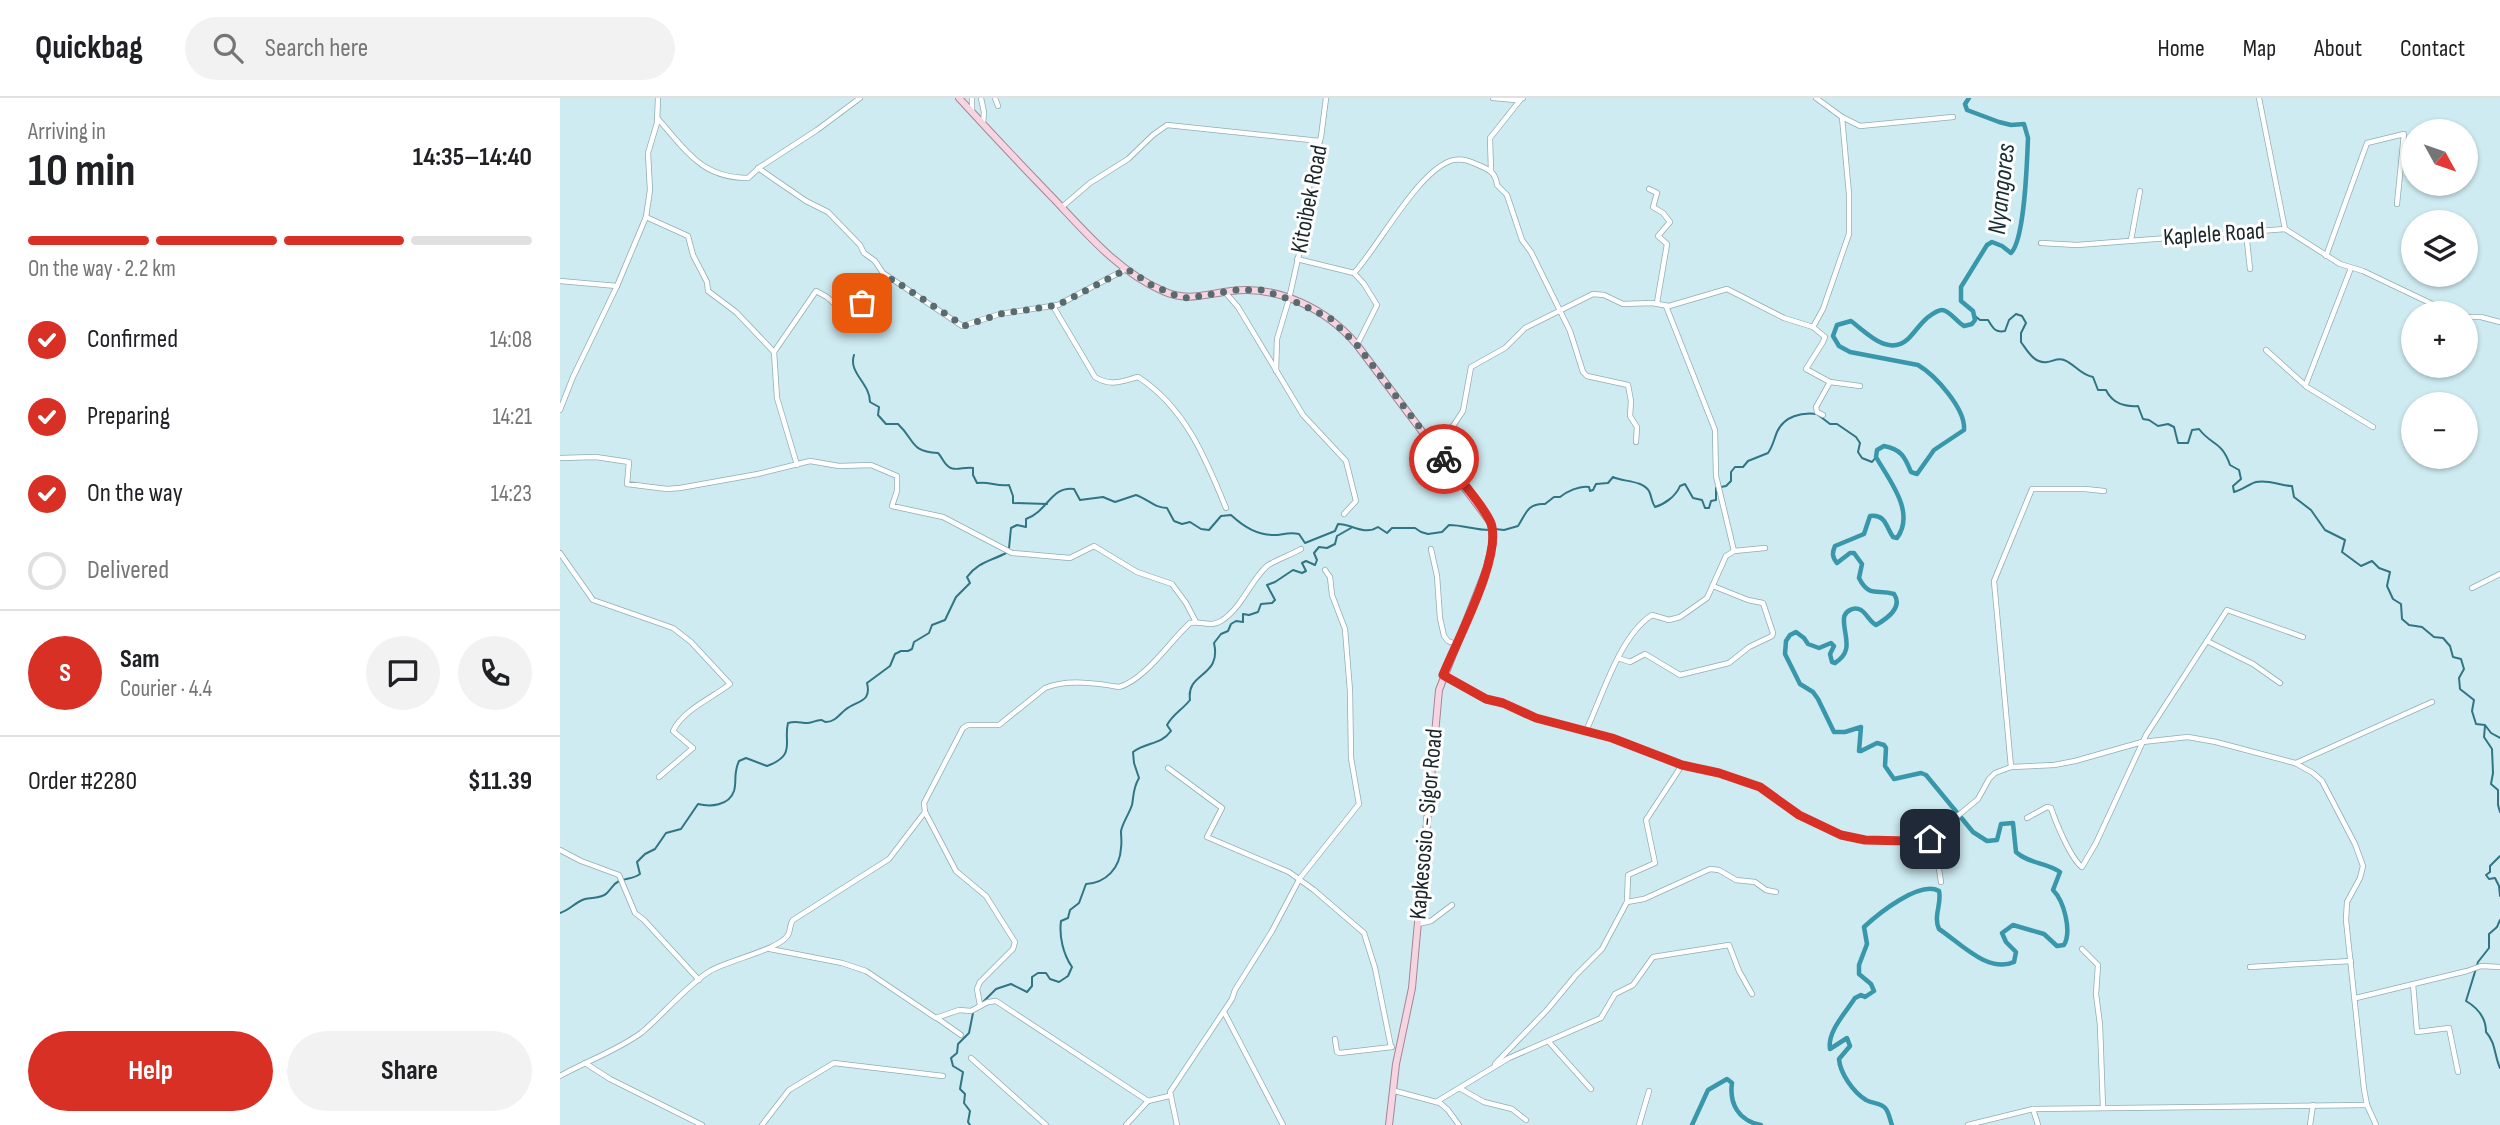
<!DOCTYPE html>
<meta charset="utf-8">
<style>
:root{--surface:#fff;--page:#f2f2f2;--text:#202124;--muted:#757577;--line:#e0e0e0;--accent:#d93025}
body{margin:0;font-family:"Sofia Sans Condensed",sans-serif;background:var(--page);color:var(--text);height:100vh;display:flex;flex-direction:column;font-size:26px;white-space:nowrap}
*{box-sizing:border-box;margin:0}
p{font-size:23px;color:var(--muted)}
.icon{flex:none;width:38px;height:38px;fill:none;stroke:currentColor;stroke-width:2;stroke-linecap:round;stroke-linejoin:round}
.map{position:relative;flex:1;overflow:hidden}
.drawer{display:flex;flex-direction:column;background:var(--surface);width:560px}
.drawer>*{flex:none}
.needle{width:46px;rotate:130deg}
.fabs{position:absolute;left:1841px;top:21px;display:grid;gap:14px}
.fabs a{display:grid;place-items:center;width:77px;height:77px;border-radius:50%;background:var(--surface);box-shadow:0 2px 5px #0004;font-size:35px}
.pin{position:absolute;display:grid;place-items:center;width:60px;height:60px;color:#fff;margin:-30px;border-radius:14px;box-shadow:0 4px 10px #0006}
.courier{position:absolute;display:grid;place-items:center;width:70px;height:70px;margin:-35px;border:5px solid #d93025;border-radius:50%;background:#fff;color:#222;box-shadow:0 2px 9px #0007}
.overview em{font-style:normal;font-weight:700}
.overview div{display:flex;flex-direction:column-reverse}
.overview{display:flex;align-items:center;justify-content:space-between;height:119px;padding:0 28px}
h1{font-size:46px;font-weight:700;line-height:52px}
.bar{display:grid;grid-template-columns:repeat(4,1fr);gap:10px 7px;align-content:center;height:84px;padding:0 28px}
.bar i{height:9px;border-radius:5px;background:var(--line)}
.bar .selected{background:var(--accent)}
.bar p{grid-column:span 4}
.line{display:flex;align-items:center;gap:18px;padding:0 28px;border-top:2px solid var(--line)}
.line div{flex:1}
.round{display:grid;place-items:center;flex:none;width:74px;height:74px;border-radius:37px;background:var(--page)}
ol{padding:0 28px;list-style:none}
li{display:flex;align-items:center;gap:21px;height:77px}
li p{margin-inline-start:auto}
li .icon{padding:7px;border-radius:50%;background:var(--accent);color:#fff;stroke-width:4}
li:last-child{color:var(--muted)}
li i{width:38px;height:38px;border:4px solid var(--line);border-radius:50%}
.action{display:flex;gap:14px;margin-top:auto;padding:14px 28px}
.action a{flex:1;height:80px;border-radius:42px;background:var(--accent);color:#fff;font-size:28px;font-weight:700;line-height:80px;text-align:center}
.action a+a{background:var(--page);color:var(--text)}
header{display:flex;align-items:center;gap:42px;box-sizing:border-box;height:98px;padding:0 35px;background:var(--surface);border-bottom:2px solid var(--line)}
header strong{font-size:33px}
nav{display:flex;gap:38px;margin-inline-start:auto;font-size:24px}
.search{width:490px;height:63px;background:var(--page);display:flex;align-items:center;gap:18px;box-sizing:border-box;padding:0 24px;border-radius:38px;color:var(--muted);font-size:26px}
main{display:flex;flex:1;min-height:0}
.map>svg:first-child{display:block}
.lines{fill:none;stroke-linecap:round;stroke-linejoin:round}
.stream{stroke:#2f7583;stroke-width:2}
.river{stroke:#3897aa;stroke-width:4.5}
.minor-casing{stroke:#91adb4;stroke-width:6}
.major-casing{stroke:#a58693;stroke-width:8}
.minor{stroke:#fff;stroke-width:4.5}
.major{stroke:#f6d5e1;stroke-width:6}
.done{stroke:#596b6f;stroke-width:7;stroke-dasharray:0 12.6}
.route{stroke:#d93025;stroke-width:9}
.labels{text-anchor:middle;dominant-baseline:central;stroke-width:6;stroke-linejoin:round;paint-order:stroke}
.street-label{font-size:24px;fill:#1a2628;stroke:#fff}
.water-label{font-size:26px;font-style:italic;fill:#182e33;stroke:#fff}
</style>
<header>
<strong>Quickbag</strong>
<div class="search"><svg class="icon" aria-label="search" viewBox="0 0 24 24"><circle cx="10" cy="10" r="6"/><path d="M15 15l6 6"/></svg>Search here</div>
<nav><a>Home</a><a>Map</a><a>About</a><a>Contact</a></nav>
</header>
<main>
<section class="drawer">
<div class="overview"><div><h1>10 min</h1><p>Arriving in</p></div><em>14:35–14:40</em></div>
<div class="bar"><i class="selected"></i><i class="selected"></i><i class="selected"></i><i></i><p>On the way · 2.2 km</p></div>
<ol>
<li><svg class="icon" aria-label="check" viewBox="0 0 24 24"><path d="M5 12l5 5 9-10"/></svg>Confirmed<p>14:08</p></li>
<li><svg class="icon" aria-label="check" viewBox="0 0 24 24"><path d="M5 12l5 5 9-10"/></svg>Preparing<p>14:21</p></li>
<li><svg class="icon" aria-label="check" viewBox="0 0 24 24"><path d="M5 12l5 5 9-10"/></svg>On the way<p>14:23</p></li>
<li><i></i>Delivered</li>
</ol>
<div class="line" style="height:126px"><b class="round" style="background:var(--accent);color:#fff">S</b><div><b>Sam</b><p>Courier · 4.4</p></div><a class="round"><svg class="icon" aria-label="chat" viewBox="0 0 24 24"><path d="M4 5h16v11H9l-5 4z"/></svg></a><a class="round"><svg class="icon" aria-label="phone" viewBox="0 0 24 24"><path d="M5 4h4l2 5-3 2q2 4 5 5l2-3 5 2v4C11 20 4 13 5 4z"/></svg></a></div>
<div class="line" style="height:91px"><div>Order #2280</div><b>$11.39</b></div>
<div class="action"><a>Help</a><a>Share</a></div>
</section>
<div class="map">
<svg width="1940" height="1027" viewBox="0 0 1940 1027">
<rect width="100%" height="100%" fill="#ceebf2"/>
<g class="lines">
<g class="stream">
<path d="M 1415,218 L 1420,222 L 1428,222 C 1433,230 1435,235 1445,233 L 1449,222 L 1456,216 L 1462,218 L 1466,225 L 1461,235 L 1461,244 C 1467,252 1474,266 1487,264 C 1492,264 1498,259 1504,262 C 1515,266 1520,277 1533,279 L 1538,292 L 1546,292 C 1552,305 1565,309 1578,308 L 1583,321 L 1589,322 L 1598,328 L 1608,326 L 1614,329 L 1618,345 L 1628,345 L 1632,332 L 1639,331 C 1652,348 1662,343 1670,367 L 1679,372 L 1681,381 L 1673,388 L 1674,394 C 1682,392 1689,386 1696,384 C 1708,381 1721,388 1732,388 L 1734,399 L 1751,412 L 1765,432 L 1785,442 L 1782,454 L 1801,468 L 1812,463 L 1819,470 L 1830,474 L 1827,488 L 1833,501 L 1841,506 L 1842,521 L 1849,527 L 1862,529 L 1874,539 L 1883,540 L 1890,548 L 1893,559 L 1901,561 L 1904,571 L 1899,580 L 1900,591 L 1914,602 L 1912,613 L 1916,626 L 1925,627 L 1931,635 L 1940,640"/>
<path d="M 294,257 C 288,275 310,285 310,304 L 319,309 L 318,317 L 326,326 L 338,326 C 356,343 349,353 378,355 C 382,359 384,366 389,369 C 395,374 405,368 413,370 L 413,377 L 417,385 C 429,383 437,389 449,387 L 453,398 L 453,405 L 487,406"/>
<path d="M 935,431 L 944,432 L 958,428 C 966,416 967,405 985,406 L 994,399 L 1000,399 C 1006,394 1020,387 1029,389 L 1030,393 L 1033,392 L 1036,386 L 1048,385 L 1053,379 C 1063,384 1082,382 1089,393 C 1092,399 1091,403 1095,409 C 1105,406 1116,398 1120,388 L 1125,386 L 1133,400 L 1142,402 L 1145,410 L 1149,410 L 1151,403 L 1156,402 L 1156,390 L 1166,388 L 1171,383 L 1171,374 L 1175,369 L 1183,369 L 1188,363 L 1208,355 C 1213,348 1214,341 1217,334 C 1224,318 1242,314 1257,316 L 1270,326 L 1277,326 L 1296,339 L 1300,345 L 1298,354 L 1302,360 L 1312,364 L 1316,359"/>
<path d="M 449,450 L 451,430 L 457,427 L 466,429 L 466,421 C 488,413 491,388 514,391 L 520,402 L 543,399 L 555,404 L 576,397 C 588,401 594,410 607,410 L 614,423 L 622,426 L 630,424 L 641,431 L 649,432 L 661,418 L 671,417 C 684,429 698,438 717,437 C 725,436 730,434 739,436 L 745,445 L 775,433 L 778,426 C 792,426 804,438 818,429 L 827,435 L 832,430 L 855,430 L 861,434 L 868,436 L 882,434 L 889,427 C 903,427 915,432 929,432"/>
<path d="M 1925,628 L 1924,639 L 1932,651 L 1933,675 L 1931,686 L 1938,692 L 1938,707 L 1940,714"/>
<path d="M 1940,758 L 1930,768 L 1930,774 L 1926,777 L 1929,781 L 1935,780 L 1939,788 L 1940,798"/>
<path d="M 0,815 C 10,812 15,804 25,801 C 32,799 41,801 47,795 C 52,790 53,786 59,783 C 67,780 73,781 80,776 L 77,764 L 85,756 L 95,751 L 106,735 L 121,731 L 138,706 C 150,709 169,708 174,693 C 177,683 173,676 179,663 L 186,660 L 207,668 C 237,657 223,644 228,625 C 235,623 237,624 245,625 C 251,626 255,622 261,622 C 263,622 264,624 266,624 C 275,624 280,616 285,612 C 297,602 312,605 307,585 L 330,568 L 335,556 L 341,553 L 348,553 L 352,551 L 354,544 L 369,535 L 372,527 L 385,522 L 396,499 L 410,485 L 407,479 C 418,464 431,463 446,455"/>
<path d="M 1940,822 L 1937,829 L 1929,836 L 1929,850 L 1918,864 L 1906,903 C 1918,910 1926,920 1926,934 C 1936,945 1934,957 1940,970"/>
<path d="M 421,906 L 436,891 L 451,886 L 467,894 L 472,888 L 472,879 L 478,875 L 486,875 L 490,881 L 499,884 L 508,878 L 512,869 C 503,856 499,838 501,823 L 508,820 L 510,812 L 519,805 L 526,786 C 546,785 560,770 561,750 C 562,744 561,739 561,733 C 563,724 569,716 572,707 C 574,696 573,690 579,680 L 574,665 L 573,654 C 586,644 601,647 611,633 L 607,627 C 613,616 622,612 630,602 C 626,573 662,580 654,545 L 661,536 L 668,533 L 671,526 L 676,523 L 683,524 L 683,516 L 689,517 L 698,514 L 701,506 L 712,505 L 715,502 L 707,487 L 715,484 L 733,472 L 742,475 L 746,473 L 742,465 L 746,463 L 755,467 L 757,462 L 754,455 L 759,449 L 767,450 L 775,446 L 777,438 L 791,430"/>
<path d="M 410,1027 L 408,1024 L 410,1013 L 404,1005 L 405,996 L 400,991 L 403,974 L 393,968 L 391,960 L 397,955 L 398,946 L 409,935 L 413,915"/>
</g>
<g class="river">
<path d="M 1132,1027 L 1148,992 L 1167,981 L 1172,985 C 1169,1006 1179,1023 1201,1027"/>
<path d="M 1332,1027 C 1330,1022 1329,1015 1326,1011 C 1321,1004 1312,1006 1306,1002 C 1293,994 1280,975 1279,961 L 1290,948 L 1287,940 L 1270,951 C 1267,934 1286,914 1295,900 L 1301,897 L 1305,899 L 1314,893 L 1311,886 L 1299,876 L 1299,867 L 1307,846 L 1304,829 C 1318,816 1360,782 1379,793 C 1382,806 1373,818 1379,831 C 1399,844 1428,876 1454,864 L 1456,854 L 1446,844 L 1442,835 L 1453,827 L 1484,836 L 1497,848 L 1504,847 C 1512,833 1504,803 1493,792 L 1500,774 C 1486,764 1469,766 1456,754 L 1453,725 L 1441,726 L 1437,742 L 1427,743 L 1413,734 L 1366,677 L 1361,675 L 1334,681 L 1325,668 L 1326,650 L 1324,647 L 1317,645 L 1301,653 L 1299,653 L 1301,629 L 1285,634 L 1274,634 L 1258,601 L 1253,594 L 1240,586 L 1225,556 L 1226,543 L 1230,537 L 1236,534 L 1244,540 L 1248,546 L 1259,550 L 1271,545 L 1274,548 L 1270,556 L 1272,564 L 1275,565 C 1295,552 1283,538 1284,520 C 1285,513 1294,508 1301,512 C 1307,516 1310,524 1316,527 C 1328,520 1343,509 1334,496 C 1317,491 1309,500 1299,480 L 1302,466 L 1294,455 L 1290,455 L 1277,465 C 1272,459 1272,455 1275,448 L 1304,436 L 1310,418 C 1326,416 1326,429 1333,439 L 1337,440 C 1356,414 1329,382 1316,359 L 1317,352 L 1324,348 C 1341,351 1345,359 1351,374 L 1357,376 L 1374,352 L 1404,332 C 1406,311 1375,277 1358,267 L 1290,254 L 1279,248 L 1273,238 L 1277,227 L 1291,223 C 1307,235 1328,259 1348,241 C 1355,234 1360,226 1367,220 C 1371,217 1377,212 1382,212 C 1389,212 1397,224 1404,228 L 1412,226 L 1415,222 L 1413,213 L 1401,203 L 1401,189 L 1427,147 L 1432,144 L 1442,148 L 1451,155 C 1465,141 1467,63 1468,40 L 1464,26 L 1451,27 L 1439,24 L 1407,12 L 1405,6 L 1409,0"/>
</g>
<defs>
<g id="minor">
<path d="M 412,0 L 412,13"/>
<path d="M 421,0 L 424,14 L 423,25"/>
<path d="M 435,0 L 438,8"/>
<path d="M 933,0 L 956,2 L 963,0"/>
<path d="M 1256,0 L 1282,19 L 1300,28 L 1393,19"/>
<path d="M 1699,0 L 1725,131"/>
<path d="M 98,21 C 126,52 141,80 188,80 L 200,69 L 257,32 L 300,0"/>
<path d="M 198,70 L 246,103 L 268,114 L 300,147 L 304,155 L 315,163 L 323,175 L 402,228 L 440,216 L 498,207 L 566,171"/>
<path d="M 931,73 L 930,40 L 961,1"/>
<path d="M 1089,91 L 1097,95 L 1093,109 L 1103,115 L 1110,124 L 1098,138 L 1107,146 L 1097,205"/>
<path d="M 502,109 L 530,85 L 568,61 L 593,37 L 607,27 L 760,43"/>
<path d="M 86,119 L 128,138 L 133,157 L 147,184 L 148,193 L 176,214 L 214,254 L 217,300 L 237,367"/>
<path d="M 1686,134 L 1690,171"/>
<path d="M 1571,142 L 1580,93"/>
<path d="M 1481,145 L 1517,147 L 1725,131 L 1780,166 L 1803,173 L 1891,215"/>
<path d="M 1766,158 L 1807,45 L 1844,36 L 1837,106"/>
<path d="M 737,161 L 794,175 L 804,186 L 817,207 L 797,247"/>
<path d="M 794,175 C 819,148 856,76 890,63 C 898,60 908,62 916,66 C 928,71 936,74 937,87 L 947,97 L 962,142 L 971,154 L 1010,233 L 1023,274 L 1027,278 L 1068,287 L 1071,303 L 1070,318 L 1077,329 L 1076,344"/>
<path d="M 0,183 L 57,188"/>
<path d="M 665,194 L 678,209 L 743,317 L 786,363 L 796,403 L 784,416"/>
<path d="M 493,208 L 535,279 C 551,289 562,283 578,279 C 625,309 646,361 666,410"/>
<path d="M 1106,208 L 1155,332 L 1156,378 L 1174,453"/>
<path d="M 1906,219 L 1921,219 L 1940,224"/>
<path d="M 1253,229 L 1263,211 L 1289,136 L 1289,96 L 1282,19"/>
<path d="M 1706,252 L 1747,289 L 1813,329"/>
<path d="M 214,254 L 256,193 L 267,199 L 288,218 L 332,181"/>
<path d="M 716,273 L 717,241 L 729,201 L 745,129 L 751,71 L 761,39 L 766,0"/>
<path d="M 1746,286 L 1791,170"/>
<path d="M 0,312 L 13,279 L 57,188 L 86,119 L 90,92 L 88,55 L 97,25 L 98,0"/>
<path d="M 1263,317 L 1257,314 L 1256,309 L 1270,284"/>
<path d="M 877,352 L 903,313 L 911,269 L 945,250 L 965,230 L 1033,196 L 1044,197 L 1063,206 L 1092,205 L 1109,208 L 1167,191 L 1224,220 L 1253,229 L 1265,239 L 1263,244 L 1246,271 L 1270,284 L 1300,288"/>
<path d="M 0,360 L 36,359 L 69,364 L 67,386 L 107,391 L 120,390 L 198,376 L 250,363 L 279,368 L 311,367 L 337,378 L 337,393 L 332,408 L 383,419 L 452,455 L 510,460 L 534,448 L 577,474 L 612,486 L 626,505 L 636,524"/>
<path d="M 871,451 L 877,478 L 880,520 L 884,538 L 888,543 L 896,546"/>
<path d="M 0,455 L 33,502 L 113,530 L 131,544 L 170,586 C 152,600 123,612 113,633 L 133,650 L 99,679"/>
<path d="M 1912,490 L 1940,476"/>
<path d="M 1647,543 L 1693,566 L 1720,585"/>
<path d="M 1058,560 L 1070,564 L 1085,556 L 1120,577 L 1169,565 L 1189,549 L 1212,538 L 1213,535 L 1203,505 L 1188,502 L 1153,488"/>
<path d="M 884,578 L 926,601 L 943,605 L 966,617 L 1052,640 L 1122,667 L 1159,675 L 1200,689 L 1243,720 L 1275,735 L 1294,741 L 1348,743 L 1370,741 L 1418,701 L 1429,681 L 1435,675 L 1451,669 L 1494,667 L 1515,663 L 1582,644 L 1628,639 L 1656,644 L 1735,665 L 1753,675 L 1762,683 L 1795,746 L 1803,768 L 1800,780 L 1787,804 L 1786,822 L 1804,991 L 1807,1007 L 1816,1027"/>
<path d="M 1026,633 C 1042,599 1060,537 1092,517 L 1109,522 L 1120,519 L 1147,500 L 1166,458 L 1174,453 L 1205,450"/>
<path d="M 1736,665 L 1872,604"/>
<path d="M 1451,669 L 1434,483 L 1472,391 L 1525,391 L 1544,393"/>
<path d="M 608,670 L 662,710 L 647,739 L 729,774 L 754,792 L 804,835 L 815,870 L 831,949"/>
<path d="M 1467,720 L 1487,709 L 1491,710 C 1496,725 1511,761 1522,769 L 1536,745 L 1586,637 L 1667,512 L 1743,539"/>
<path d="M 1374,739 L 1381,784"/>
<path d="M 0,752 L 21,763 L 59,777 L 75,815 L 84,822 L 139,882"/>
<path d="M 1067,804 L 1084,801 L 1150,771 L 1159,772 L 1176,782 L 1195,784 L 1206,792 L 1216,794"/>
<path d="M 858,826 L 871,823 L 892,807"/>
<path d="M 210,851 L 282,865 L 306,873 L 376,920 L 399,912 L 411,913 L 428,904 L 436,903 L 588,1003 L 609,998"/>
<path d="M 1522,851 L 1538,867 L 1536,896 L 1540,927 L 1543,1010"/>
<path d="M 1690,869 L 1791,863"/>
<path d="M 1853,886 L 1857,934 L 1889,930 L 1898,974"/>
<path d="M 1796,900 L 1907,873 L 1921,868 L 1940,869"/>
<path d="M 420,907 L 417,891 L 420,884 L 453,851 L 455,844 L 426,798 L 396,773 L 365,714 L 364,705 L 403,630 L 408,627 L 439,627 L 485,590 C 507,581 536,585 559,589 C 585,582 610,543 630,525 C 640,522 650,530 661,523 C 682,510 690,483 707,468 C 713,463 733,456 741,451"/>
<path d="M 664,914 L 723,1027"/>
<path d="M 377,920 L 401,937"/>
<path d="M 775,941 L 777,954 L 780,955 L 832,949"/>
<path d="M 989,944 L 1031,991"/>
<path d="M 411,960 L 486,1027"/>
<path d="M 25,965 L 50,981 L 142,1027"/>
<path d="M 935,966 L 987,912 L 1016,877 L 1042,851 L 1067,804 L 1068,777 L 1095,765 L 1086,722 L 1122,667"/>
<path d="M 0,978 C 27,963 56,953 81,935 C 103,917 127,887 150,873 C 168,862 219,852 228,837 C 231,832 229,827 233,822 L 329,761 L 365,714"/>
<path d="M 901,991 L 924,1004 L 952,1011 L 966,1022"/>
<path d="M 835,993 L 880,1005 L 888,1012 L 899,1027"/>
<path d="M 876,1004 L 949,960 L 1041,920 L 1055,896 L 1073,887 L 1093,859 L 1169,847 L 1179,873 L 1192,896"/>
<path d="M 1473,1011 L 1478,1027"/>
<path d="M 202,1027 L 229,992 L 274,965 L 383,978"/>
<path d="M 566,1027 L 588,1003"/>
<path d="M 617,1027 L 610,994 L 672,901 L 675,892 L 712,833 L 740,780 L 799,706 L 791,660 L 790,593 L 785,531 L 772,497 L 770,479 L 765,472"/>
<path d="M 1079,1027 L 1089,993"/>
<path d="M 1408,1027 L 1473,1011 L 1807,1007"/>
<path d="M 1750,1027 L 1753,1007"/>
</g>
<path id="major" d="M 399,0 C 430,34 462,68 494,101 C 526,135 559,174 603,193 C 627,204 646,196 671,193 C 718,187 767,211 797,247 L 931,425 L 933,444 L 927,470 L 879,592 L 852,890 L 836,966 L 829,1027"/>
</defs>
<use href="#minor" class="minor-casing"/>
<use href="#major" class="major-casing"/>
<use href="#minor" class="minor"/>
<use href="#major" class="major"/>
</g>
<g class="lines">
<path class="done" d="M 302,205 L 332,181 L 404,228 L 440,216 L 498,207 L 567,171 L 593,188 L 620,199 L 629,200 L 675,192 L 702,192 L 729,201 L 770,220 L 797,247 L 884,361"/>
<path class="route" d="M 884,361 C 897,379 921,404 930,423 C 945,454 896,544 883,577 L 926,601 L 943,605 L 976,620 L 1052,640 L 1122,667 L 1159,675 L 1200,689 L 1239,717 L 1281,737 L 1305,742 L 1348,743 L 1370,741"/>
</g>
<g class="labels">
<g class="street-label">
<text transform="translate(749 101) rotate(-79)">Kitoibek Road</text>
<text transform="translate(1654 136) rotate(-4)">Kaplele Road</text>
<text transform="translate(866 726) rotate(-85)">Kapkesosio - Sigor Road</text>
</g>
<g class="water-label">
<text transform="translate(1442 91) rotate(-84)">Nyangores</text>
</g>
</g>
</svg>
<div class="fabs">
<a><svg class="needle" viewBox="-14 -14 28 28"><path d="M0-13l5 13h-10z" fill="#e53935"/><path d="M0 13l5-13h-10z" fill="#757577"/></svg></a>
<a><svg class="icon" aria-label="layers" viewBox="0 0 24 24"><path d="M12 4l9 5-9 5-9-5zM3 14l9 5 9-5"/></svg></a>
<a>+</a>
<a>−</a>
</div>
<div class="pin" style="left:302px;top:205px;background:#ea580c"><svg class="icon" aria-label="bag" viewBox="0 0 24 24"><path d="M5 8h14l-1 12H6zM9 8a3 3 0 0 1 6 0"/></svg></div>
<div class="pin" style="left:1370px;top:741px;background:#1f2937"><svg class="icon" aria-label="home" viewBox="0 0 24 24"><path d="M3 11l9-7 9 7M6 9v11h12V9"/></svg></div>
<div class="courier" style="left:884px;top:361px"><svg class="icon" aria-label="bike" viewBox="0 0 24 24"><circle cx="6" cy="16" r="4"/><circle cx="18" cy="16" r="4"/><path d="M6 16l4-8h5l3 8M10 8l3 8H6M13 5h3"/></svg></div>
</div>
</main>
